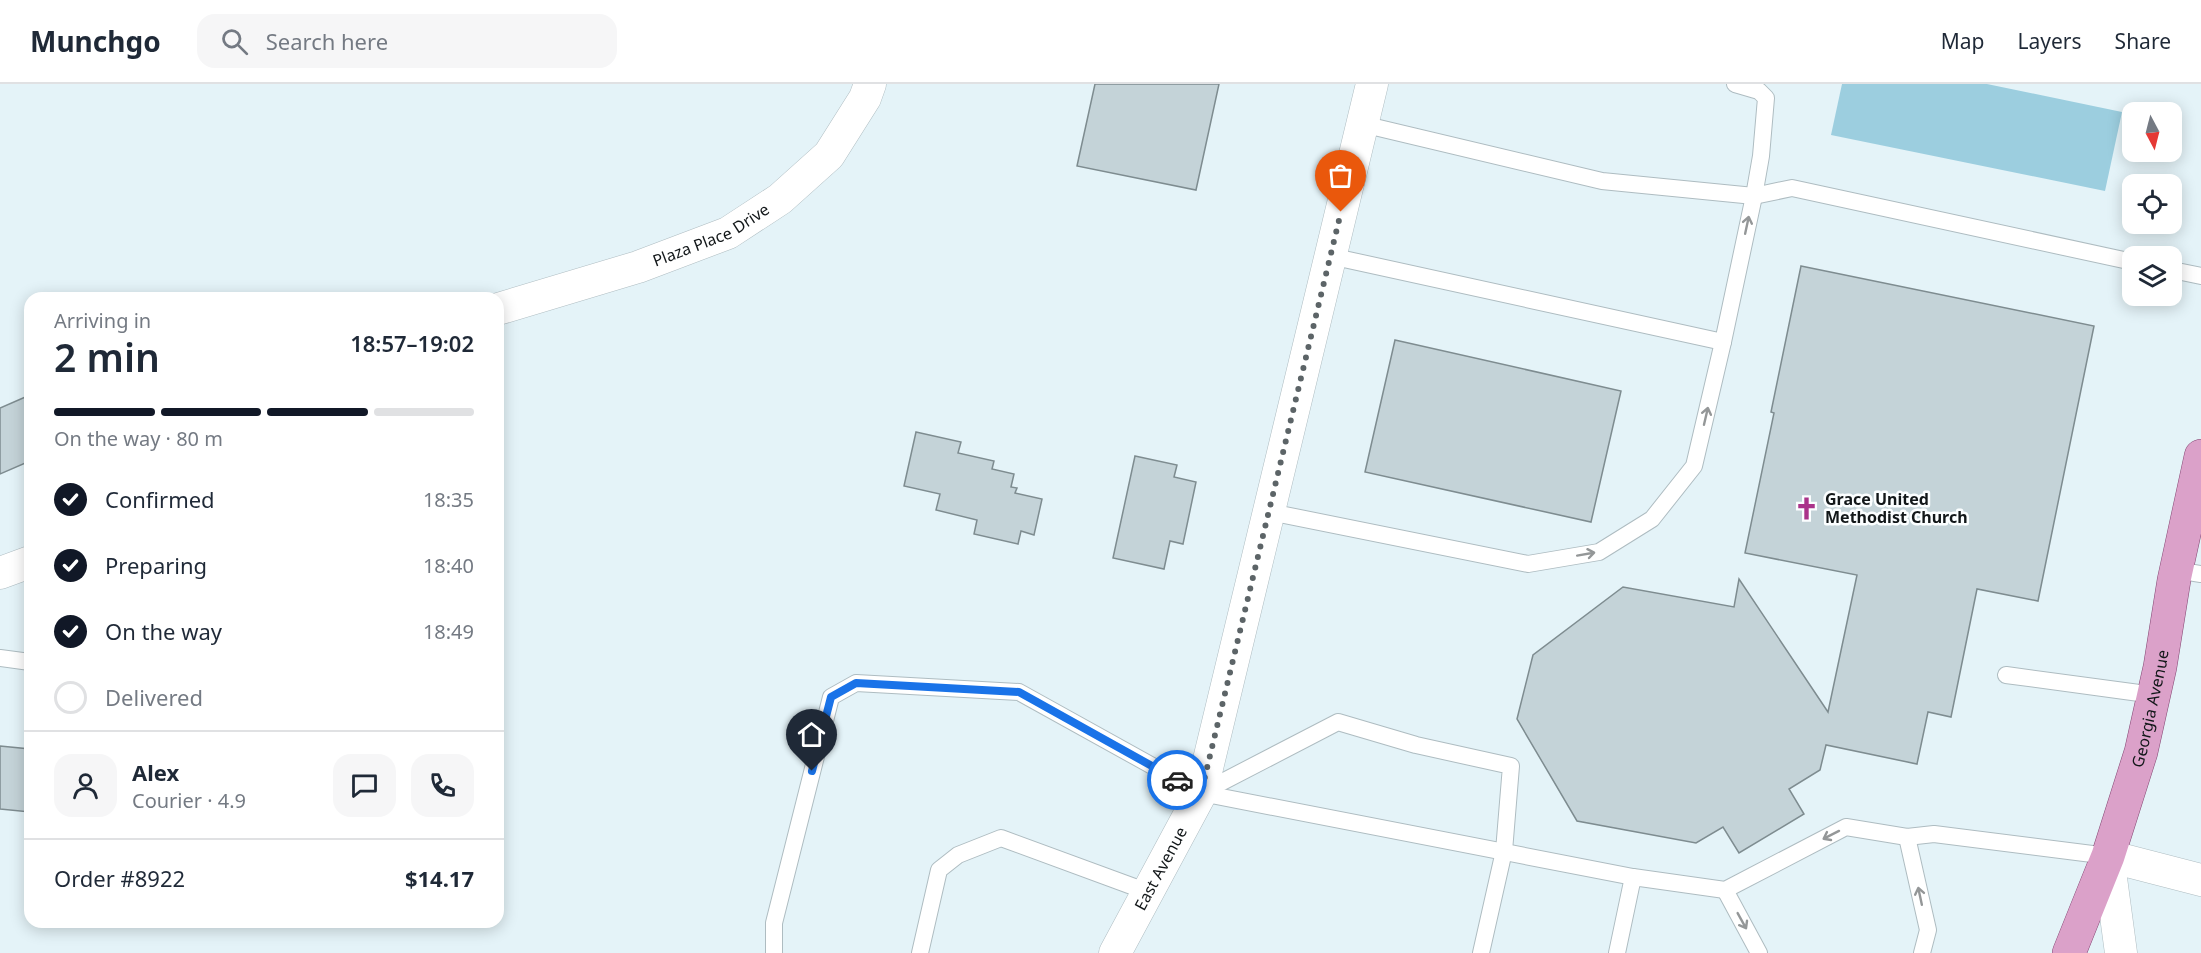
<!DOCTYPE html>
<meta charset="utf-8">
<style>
:root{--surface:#fff;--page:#f6f6f7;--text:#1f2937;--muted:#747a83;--line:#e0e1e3;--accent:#111827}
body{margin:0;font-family:"Noto Sans",sans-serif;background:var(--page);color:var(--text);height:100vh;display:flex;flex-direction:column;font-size:22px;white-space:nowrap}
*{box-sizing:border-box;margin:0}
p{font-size:20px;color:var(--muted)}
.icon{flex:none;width:33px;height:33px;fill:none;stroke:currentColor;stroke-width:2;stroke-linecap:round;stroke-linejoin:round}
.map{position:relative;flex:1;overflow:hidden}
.panel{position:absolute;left:24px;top:208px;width:480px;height:636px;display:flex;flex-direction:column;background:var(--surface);border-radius:18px;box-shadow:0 3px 15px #0003}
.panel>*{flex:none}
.needle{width:39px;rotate:173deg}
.tools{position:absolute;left:2122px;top:18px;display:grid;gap:12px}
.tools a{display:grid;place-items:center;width:60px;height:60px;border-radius:12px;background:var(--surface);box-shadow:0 3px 15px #0003;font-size:30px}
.pin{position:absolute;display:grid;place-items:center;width:51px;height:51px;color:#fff;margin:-62px -26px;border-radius:50% 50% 50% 0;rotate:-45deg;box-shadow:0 0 6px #0007}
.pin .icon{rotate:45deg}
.courier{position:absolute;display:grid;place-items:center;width:60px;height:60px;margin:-30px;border:4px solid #1a73e8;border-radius:50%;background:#fff;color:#222;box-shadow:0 2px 8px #0007}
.summary em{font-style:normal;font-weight:600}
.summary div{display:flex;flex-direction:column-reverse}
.summary{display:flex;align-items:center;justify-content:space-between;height:102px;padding:0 30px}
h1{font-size:39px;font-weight:600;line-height:45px}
.bar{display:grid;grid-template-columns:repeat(4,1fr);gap:9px 6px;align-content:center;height:72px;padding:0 30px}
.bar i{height:8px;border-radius:4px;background:var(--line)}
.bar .active{background:var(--accent)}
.bar p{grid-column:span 4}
.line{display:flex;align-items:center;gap:15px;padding:0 30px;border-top:2px solid var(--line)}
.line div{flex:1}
.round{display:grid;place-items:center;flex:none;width:63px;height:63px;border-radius:18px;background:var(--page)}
ol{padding:0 30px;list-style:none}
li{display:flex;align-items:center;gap:18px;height:66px}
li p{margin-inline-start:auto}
li .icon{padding:6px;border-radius:50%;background:var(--accent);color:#fff;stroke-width:4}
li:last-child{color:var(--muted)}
li i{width:33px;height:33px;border:3px solid var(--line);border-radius:50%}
header{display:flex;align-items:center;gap:36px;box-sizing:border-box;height:84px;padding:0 30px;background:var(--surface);border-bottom:2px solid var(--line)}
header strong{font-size:28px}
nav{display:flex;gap:33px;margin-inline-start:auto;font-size:21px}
.search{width:420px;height:54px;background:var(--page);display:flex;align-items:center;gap:15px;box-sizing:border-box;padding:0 21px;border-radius:18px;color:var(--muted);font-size:22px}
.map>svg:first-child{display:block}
.green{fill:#9ccedf}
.building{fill:#c4d3d8;stroke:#7e8c90;stroke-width:1.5}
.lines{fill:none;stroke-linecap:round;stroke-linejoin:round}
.service-casing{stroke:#aebcc1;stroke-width:18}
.minor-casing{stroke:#aebcc1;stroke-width:33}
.primary-casing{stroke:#854874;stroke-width:34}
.service{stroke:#fff;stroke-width:16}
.minor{stroke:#fff;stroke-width:32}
.primary{stroke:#dba1c9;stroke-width:33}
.oneway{stroke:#949798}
.done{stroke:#5c6467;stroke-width:6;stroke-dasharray:0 10.8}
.route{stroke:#1a73e8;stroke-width:8}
.labels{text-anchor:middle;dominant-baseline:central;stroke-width:5;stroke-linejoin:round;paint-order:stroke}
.street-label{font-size:16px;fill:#121719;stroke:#fbfeff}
.poi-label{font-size:16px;font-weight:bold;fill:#121719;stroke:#fbfeff;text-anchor:start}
</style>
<header>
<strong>Munchgo</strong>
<div class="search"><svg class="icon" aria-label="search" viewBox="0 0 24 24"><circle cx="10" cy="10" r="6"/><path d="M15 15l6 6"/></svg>Search here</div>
<nav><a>Map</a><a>Layers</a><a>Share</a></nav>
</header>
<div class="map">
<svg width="2201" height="869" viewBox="0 0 2201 869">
<rect width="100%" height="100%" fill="#e4f3f8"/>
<path class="green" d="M 1842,0 L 1987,0 L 2122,28 L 2105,107 L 1831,51 Z"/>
<g class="building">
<path d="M 1095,0 L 1219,0 L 1196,106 L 1077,82 Z"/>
<path d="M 1801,182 L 2094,242 L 2038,517 L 1977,505 L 1951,633 L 1928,628 L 1917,680 L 1826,661 L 1820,686 L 1789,705 L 1804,730 L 1739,769 L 1723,743 L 1696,759 L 1577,737 L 1517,635 L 1533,571 L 1623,503 L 1734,523 L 1739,495 L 1828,628 L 1857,491 L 1745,469 L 1774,329 L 1771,328 Z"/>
<path d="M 1395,256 L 1621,307 L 1591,438 L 1365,388 Z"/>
<path d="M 30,311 L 30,377 L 0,390 L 0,324 Z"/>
<path d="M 916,348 L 961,358 L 958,369 L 994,377 L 992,385 L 1014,390 L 1011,403 L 1017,404 L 1015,409 L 1042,415 L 1034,451 L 1021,447 L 1018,460 L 974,450 L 977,436 L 936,426 L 940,410 L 904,402 Z"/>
<path d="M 1135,372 L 1177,381 L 1174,393 L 1196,398 L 1183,460 L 1170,457 L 1164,485 L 1113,474 Z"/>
<path d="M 0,662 L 30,665 L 30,728 L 0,725 Z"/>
</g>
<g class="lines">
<defs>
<g id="service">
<path d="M 1362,40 L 1602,97 L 1754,112 L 1792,104 L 2133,178"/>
<path d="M 1330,172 L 1723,258"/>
<path d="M 2172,186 L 2201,192"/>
<path d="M 1270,428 L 1528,480 L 1599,468 L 1652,435 L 1694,382 L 1723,258 L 1754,112 L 1761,72 L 1766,14 L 1759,7 L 1735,0"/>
<path d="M 2176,486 L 2201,490"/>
<path d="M 0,574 L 30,578"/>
<path d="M 2006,591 L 2154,611"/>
<path d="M 1201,709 L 1338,638 L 1416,661 L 1511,682 L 1504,767 L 1481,869"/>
<path d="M 1907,753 L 1928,846 L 1922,869"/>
<path d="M 1725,806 L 1759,869"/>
<path d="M 774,869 L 774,839 L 831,613 L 856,599 L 1019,608 L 1201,709 L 1633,793"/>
<path d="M 920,869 L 939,786 L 958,771 L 1001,754 L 1148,808"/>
<path d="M 1617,869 L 1633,793 L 1725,806 L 1846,743 L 1907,753 L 1934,750 L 2108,772"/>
</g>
<g id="minor">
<path id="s1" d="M 498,225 L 638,183 L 728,149 L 780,115 L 829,71 L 865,14 L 870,0"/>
<path d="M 0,489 L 30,478"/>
<path id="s2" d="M 1115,869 L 1201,709 L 1372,0"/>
<path d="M 2121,869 L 2108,772 L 2201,796"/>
</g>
<g id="primary">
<path id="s3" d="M 2069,869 L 2108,772 L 2141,668 L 2160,583 L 2174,496 L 2201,372"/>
</g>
</defs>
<use href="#service" class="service-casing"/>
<use href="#minor" class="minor-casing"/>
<use href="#primary" class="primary-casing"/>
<use href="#service" class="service"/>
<use href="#minor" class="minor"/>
<use href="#primary" class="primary"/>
</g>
<defs><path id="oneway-shaft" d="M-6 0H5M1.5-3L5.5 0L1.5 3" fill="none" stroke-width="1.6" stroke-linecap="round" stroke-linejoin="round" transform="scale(1.5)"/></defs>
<g class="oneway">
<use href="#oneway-shaft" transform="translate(1747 141) rotate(-78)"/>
<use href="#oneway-shaft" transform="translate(1706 332) rotate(-77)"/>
<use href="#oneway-shaft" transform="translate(1586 470) rotate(-10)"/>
<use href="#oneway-shaft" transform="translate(1831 751) rotate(153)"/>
<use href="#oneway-shaft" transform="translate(1920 812) rotate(-102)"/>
<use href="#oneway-shaft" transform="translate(1742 837) rotate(61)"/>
</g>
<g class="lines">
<path class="done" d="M 1177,696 L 1201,709 L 1341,128"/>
<path class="route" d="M 812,687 L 831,613 L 856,599 L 1019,608 L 1177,696"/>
</g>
<defs>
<symbol id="church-bare" viewBox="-9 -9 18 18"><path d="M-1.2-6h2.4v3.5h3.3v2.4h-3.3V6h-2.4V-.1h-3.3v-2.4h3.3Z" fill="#aa338a" stroke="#fbfeff" stroke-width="2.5" paint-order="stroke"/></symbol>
</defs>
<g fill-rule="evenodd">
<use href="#church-bare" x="1790" y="408" width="33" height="33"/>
</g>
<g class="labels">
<g class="street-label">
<text stroke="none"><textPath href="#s1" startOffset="226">Plaza Place Drive</textPath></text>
<text stroke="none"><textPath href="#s3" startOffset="258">Georgia Avenue</textPath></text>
<text stroke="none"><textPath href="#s2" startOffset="96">East Avenue</textPath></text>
</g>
<g class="poi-label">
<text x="1825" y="415">Grace United<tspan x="1825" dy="18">Methodist Church</tspan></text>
</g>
</g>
</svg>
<div class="tools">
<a><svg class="needle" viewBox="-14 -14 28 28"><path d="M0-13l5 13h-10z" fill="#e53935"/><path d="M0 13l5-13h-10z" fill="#747a83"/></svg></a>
<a><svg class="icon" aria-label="locate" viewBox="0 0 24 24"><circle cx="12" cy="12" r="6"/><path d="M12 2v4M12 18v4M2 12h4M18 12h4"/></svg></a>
<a><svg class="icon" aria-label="layers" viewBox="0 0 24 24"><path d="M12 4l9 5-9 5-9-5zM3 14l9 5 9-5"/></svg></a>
</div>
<div class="pin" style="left:1341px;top:128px;background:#ea580c"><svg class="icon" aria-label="bag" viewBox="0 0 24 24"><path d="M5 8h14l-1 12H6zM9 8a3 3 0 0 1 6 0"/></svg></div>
<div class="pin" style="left:812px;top:687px;background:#1f2937"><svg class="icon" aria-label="home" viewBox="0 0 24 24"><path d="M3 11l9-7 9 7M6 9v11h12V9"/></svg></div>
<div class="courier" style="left:1177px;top:696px"><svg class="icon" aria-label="car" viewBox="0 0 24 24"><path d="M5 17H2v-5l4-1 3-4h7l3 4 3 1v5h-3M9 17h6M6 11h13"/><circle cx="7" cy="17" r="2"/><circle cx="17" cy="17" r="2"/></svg></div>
<section class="panel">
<div class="summary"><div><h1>2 min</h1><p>Arriving in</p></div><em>18:57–19:02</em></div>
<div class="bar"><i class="active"></i><i class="active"></i><i class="active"></i><i></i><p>On the way · 80 m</p></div>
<ol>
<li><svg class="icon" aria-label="check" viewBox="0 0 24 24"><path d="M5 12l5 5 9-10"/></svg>Confirmed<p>18:35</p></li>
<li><svg class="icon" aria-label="check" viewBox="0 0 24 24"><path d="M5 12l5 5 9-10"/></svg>Preparing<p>18:40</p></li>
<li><svg class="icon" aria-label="check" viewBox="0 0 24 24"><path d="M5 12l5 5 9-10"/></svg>On the way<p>18:49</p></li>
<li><i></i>Delivered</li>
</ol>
<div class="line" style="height:108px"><a class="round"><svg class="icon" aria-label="person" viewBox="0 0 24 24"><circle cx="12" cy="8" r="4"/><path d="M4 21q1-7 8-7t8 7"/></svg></a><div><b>Alex</b><p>Courier · 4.9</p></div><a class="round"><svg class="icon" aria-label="chat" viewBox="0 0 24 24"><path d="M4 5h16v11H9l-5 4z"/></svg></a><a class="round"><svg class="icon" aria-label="phone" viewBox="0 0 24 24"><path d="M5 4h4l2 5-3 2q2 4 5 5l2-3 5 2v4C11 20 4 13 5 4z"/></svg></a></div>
<div class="line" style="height:78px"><div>Order #8922</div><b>$14.17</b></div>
</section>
</div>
